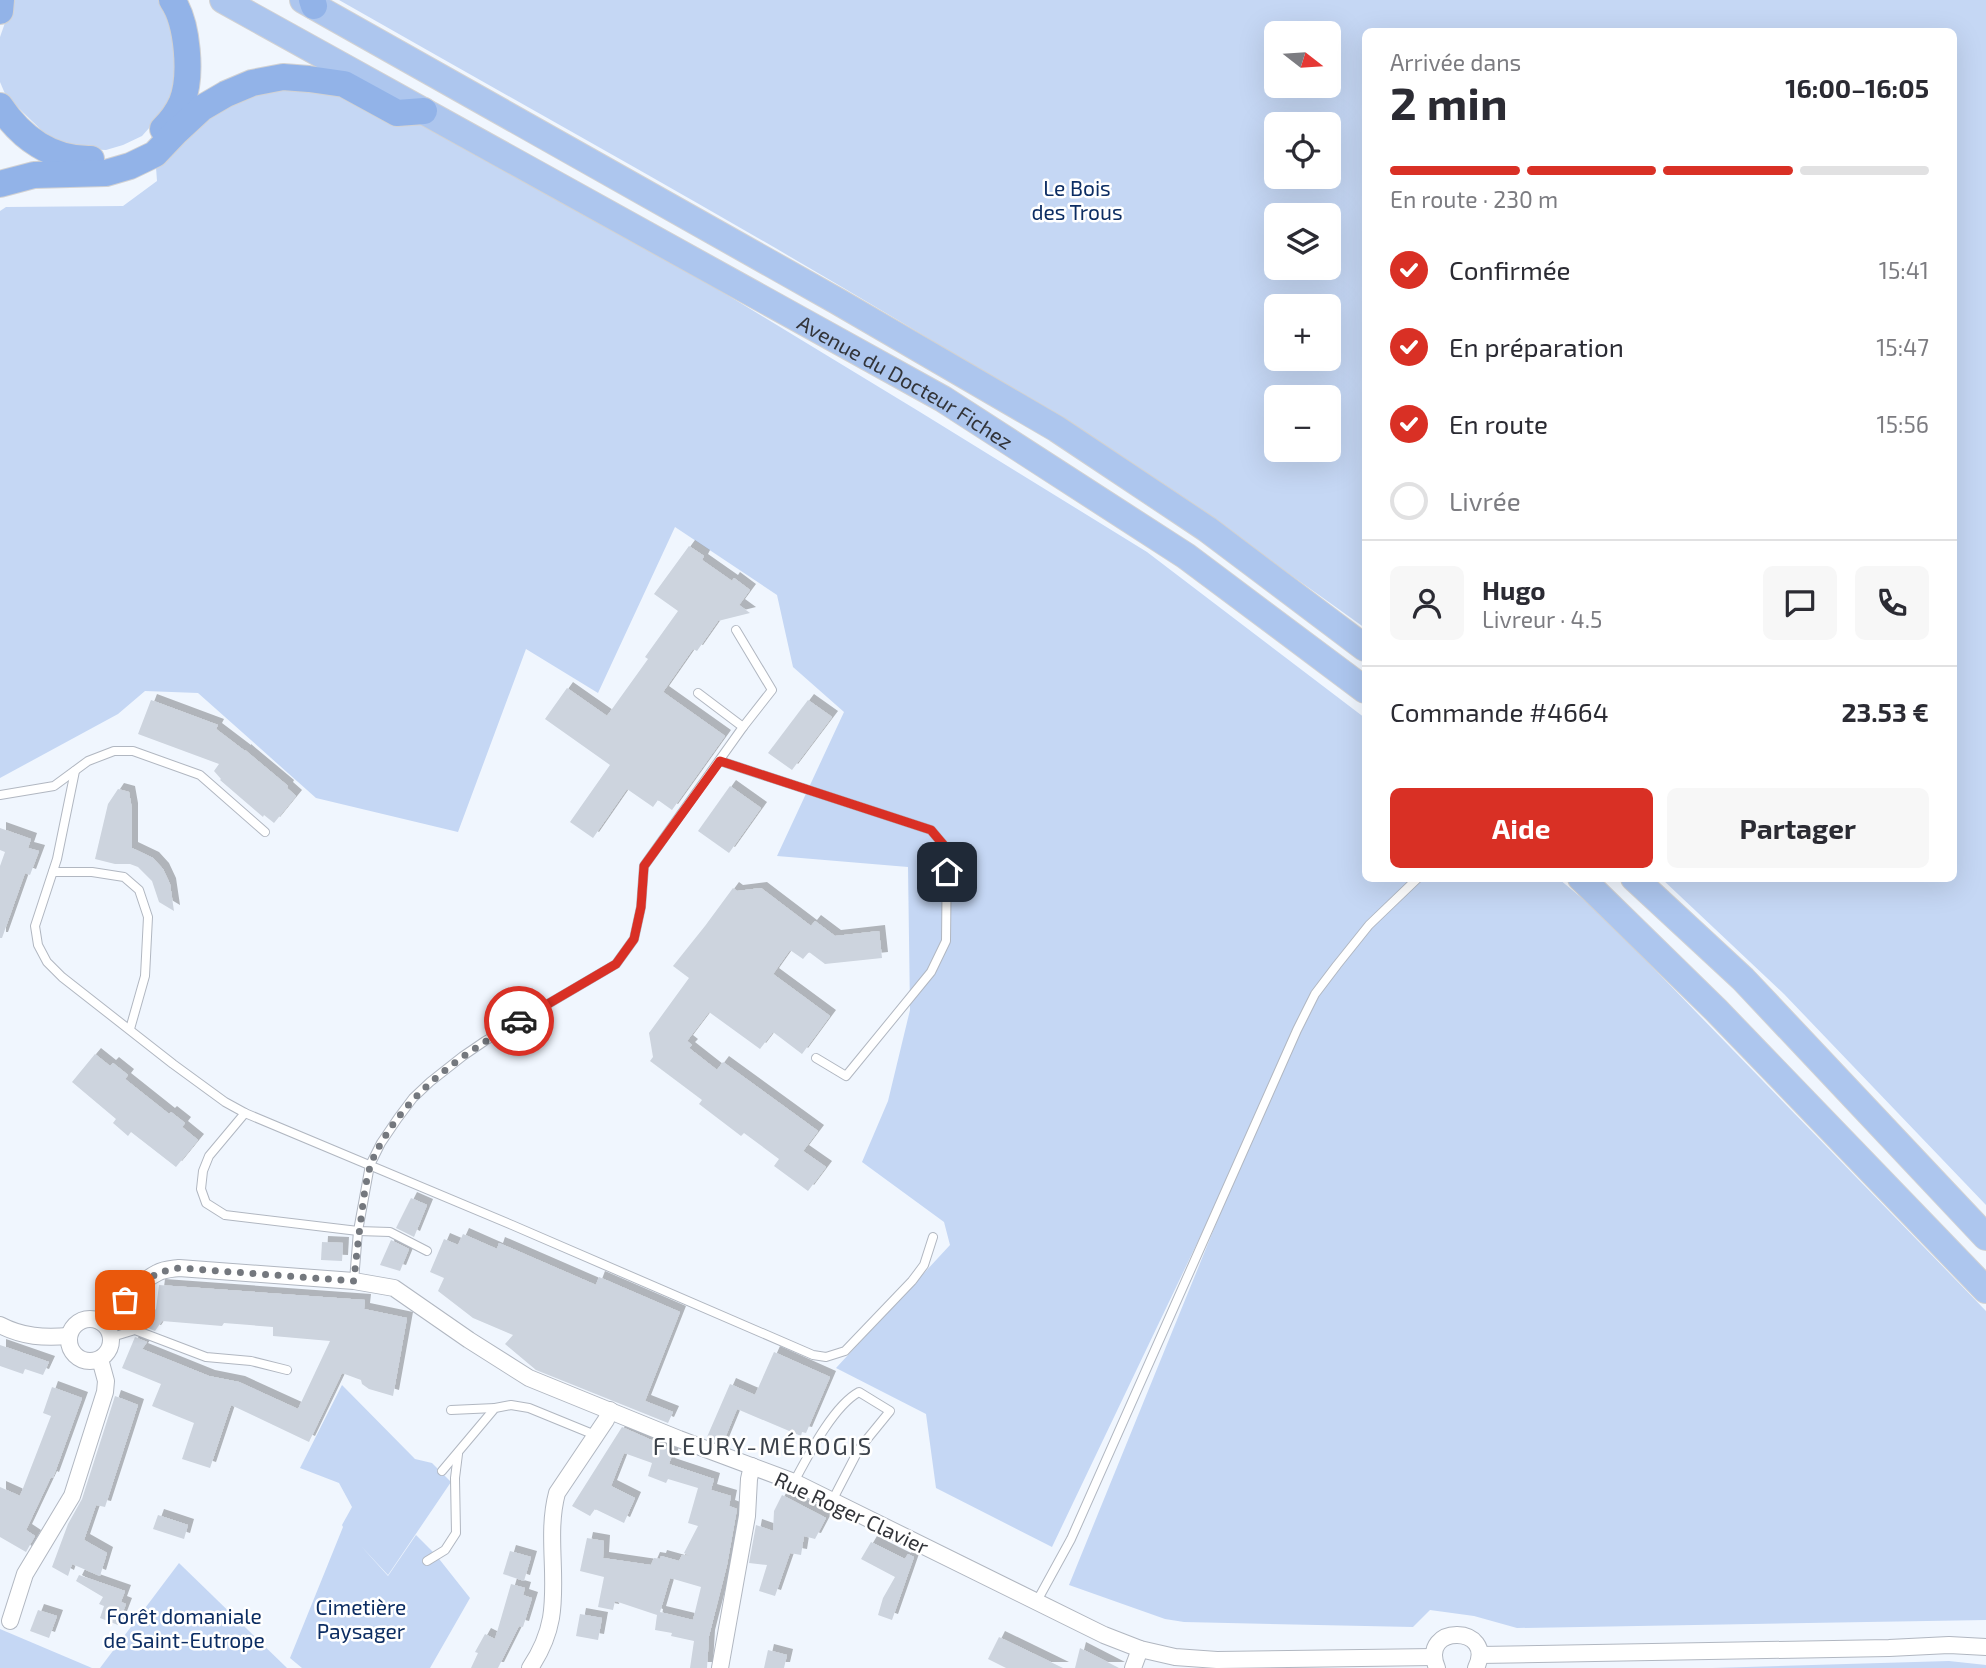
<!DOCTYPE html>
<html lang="fr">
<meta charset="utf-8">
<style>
:root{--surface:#fff;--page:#f7f7f7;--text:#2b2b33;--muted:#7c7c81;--line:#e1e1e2;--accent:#d93025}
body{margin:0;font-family:"Exo 2",sans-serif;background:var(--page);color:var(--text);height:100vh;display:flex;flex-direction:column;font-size:26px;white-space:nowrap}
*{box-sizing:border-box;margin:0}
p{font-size:23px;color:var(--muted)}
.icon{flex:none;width:38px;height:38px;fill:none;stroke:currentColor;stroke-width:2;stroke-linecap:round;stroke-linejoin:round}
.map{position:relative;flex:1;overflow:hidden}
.side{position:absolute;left:1362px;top:28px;width:595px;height:854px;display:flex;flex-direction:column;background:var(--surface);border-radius:10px;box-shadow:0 7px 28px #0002}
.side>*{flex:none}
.needle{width:46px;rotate:107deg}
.fabs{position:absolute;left:1264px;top:21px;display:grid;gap:14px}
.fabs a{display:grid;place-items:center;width:77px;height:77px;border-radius:10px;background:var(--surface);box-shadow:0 7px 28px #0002;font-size:35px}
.pin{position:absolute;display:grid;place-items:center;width:60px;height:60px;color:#fff;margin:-30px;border-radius:14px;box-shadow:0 4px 10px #0006}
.courier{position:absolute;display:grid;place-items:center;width:70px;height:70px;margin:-35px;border:5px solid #d93025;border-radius:50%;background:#fff;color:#222;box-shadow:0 2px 9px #0007}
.head em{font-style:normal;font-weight:700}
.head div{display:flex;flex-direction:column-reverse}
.head{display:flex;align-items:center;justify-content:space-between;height:119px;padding:0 28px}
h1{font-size:46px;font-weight:700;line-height:52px}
.bar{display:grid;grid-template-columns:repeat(4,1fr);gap:10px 7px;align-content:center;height:84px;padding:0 28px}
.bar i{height:9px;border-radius:5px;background:var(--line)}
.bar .selected{background:var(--accent)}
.bar p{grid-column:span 4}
.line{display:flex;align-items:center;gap:18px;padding:0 28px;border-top:2px solid var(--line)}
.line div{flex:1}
.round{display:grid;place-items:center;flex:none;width:74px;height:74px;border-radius:10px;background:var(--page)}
ol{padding:0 28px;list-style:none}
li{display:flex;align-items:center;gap:21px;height:77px}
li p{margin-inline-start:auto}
li .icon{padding:7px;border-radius:50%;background:var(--accent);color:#fff;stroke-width:4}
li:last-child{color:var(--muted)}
li i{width:38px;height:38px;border:4px solid var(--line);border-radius:50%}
.button{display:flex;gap:14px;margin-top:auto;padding:14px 28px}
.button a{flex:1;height:80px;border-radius:10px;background:var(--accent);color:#fff;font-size:28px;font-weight:700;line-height:80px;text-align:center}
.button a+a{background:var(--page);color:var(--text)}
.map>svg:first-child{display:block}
.green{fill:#c5d7f4;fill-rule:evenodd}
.building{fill:#cdd4de;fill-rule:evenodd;filter:url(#shadow)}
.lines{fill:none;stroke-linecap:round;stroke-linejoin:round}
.service-casing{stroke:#b1b7c1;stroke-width:10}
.minor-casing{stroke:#b1b7c1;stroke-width:18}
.primary-casing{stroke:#d2d2d3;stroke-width:28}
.trunk-casing{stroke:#d2d2d3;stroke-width:28}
.service{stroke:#fff;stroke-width:8}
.minor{stroke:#fff;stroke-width:16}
.primary{stroke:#adc6ee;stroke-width:26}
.trunk{stroke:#92b3e8;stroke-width:26}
.done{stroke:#74787e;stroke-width:7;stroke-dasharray:0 12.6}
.route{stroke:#d93025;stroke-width:9}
.labels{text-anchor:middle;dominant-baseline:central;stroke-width:5;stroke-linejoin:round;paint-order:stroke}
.park-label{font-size:21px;fill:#0c2d63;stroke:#fff}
.street-label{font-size:21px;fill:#323439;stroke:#fff}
.quarter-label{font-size:24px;letter-spacing:2px;fill:#3c424a;stroke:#fff}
</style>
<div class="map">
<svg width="1986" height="1668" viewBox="0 0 1986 1668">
<defs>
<filter id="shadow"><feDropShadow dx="6" dy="-6" stdDeviation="0" flood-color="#0004"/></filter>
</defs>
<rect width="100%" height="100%" fill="#f0f6fe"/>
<g class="green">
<path d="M 13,0 L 158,0 L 165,9 L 179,52 L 172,99 L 157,119 L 142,136 L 123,145 L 106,150 L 60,148 L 6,96 L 0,82 L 0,37 Z"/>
<path d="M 339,0 L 1986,0 L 1986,1205 L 1784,994 L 1662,879 L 1953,878 L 1953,32 L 1365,32 L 1365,628 C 1266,557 1167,488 1065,423 C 829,273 582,139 339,0 ZM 1276,33 L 1328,33 L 1328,86 L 1276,86 ZM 1276,124 L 1328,124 L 1328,177 L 1276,177 ZM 1276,215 L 1328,215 L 1328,268 L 1276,268 ZM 1276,306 L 1328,306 L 1328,359 L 1276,359 ZM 1276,397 L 1328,397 L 1328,450 L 1276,450 Z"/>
<path d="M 283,77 L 424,111 L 920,412 L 1147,552 L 1365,718 L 1365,878 L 1559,879 L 1602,915 L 1986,1311 L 1986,1620 L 1517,1628 L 1474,1616 L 1430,1610 L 1413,1627 L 1184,1622 L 1165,1619 L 1069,1585 L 1273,1084 L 1052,1547 L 936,1488 L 926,1414 L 836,1368 L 950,1245 L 944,1222 L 862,1162 L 888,1101 L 910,1010 L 908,867 L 777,856 L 844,712 L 793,667 L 777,595 L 675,527 L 598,693 L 526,649 L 458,832 L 316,798 L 198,693 L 145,691 L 118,714 L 0,778 L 0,211 L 6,207 L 123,206 L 157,181 L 155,154 L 175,133 Z"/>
<path d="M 342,1385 L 415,1459 L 432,1463 L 451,1482 L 388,1575 L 361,1546 L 388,1576 L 416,1535 L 436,1555 L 470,1598 L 430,1668 L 302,1668 L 290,1658 L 343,1527 L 342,1525 L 352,1507 L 339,1483 L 300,1468 Z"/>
<path d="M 179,1563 L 287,1668 L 100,1668 Z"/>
<path d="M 0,1629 L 92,1668 L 0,1668 Z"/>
<path d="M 1949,1661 L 1986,1665 L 1986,1668 L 1712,1668 Z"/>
</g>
<g class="building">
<path d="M 689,546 L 704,556 L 702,560 L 732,581 L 734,578 L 750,590 L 739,605 L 750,613 L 718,621 L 697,651 L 693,649 L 663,692 L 725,736 L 672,810 L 658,800 L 653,807 L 627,789 L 593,838 L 570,822 L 610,765 L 545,719 L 567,688 L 607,716 L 648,659 L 645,657 L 678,611 L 654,594 Z"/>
<path d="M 151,700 L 218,725 L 216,729 L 245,751 L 245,750 L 288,786 L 287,788 L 296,796 L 274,823 L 264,815 L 263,817 L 220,780 L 221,779 L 214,771 L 219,764 L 138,734 Z"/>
<path d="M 808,700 L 832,717 L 792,770 L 768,753 Z"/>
<path d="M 730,786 L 761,808 L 729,853 L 698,831 Z"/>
<path d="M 118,789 L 129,792 L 132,809 L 132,848 L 153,858 L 163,869 L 170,884 L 174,911 L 159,902 L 152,881 L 138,867 L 130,864 L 115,864 L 95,859 L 108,804 Z"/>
<path d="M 0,828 L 31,839 L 28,848 L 39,851 L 30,875 L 25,873 L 2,938 L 0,938 L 0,866 L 5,852 L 0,850 Z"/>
<path d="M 733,888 L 737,891 L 761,888 L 811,926 L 815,921 L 835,936 L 879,931 L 882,958 L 825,964 L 809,952 L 803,959 L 790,950 L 773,974 L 830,1016 L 802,1054 L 773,1032 L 760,1049 L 709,1012 L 687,1041 L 692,1045 L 689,1048 L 717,1070 L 723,1062 L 818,1131 L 803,1151 L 826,1167 L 808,1191 L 774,1166 L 779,1159 L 744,1133 L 741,1136 L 699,1104 L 702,1100 L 650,1061 L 653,1057 L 649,1033 L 689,978 L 673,966 L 705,926 Z"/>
<path d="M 95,1054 L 110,1066 L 113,1063 L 128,1075 L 125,1079 L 169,1114 L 171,1112 L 185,1123 L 182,1127 L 198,1140 L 176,1167 L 131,1132 L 128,1136 L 113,1123 L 116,1119 L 72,1082 Z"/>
<path d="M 411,1198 L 427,1205 L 414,1237 L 396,1228 Z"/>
<path d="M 463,1234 L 497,1249 L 499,1243 L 596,1285 L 599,1277 L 680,1312 L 645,1401 L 673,1412 L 668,1423 L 536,1370 L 505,1344 L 513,1335 L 473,1318 L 438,1291 L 444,1278 L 430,1272 L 444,1239 L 458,1245 Z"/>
<path d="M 391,1240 L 409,1249 L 400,1271 L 380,1265 Z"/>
<path d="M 322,1242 L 343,1243 L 342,1261 L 321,1260 Z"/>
<path d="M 159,1285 L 365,1300 L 364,1309 L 407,1318 L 393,1396 L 369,1389 L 362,1384 L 361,1380 L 342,1373 L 309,1442 L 231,1405 L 210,1468 L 182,1459 L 194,1423 L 152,1406 L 161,1384 L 122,1368 L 135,1337 L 147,1342 L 142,1349 L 209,1376 L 239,1382 L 298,1409 L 330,1341 L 273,1336 L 273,1327 L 224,1323 L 222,1326 L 162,1321 L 155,1331 L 141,1325 L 156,1309 Z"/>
<path d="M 0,1345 L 49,1362 L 43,1375 L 25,1369 L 23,1374 L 0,1366 Z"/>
<path d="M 774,1352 L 830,1377 L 806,1433 L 802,1432 L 801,1436 L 737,1409 L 723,1443 L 707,1437 L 730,1384 L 755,1395 Z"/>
<path d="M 52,1387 L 82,1398 L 53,1478 L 51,1477 L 26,1530 L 35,1536 L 26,1552 L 0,1537 L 0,1487 L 20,1496 L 51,1416 L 43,1413 Z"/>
<path d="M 115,1396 L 138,1405 L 105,1507 L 96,1505 L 84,1540 L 107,1553 L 100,1576 L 72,1564 L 68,1576 L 52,1567 L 68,1524 L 82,1499 Z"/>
<path d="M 622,1427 L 674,1450 L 669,1464 L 714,1479 L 711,1490 L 731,1496 L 729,1506 L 737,1509 L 727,1565 L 709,1636 L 707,1668 L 690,1668 L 694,1641 L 671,1636 L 672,1633 L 655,1630 L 657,1615 L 615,1601 L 613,1610 L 598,1607 L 604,1577 L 580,1571 L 587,1538 L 604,1541 L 603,1558 L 651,1565 L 654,1558 L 660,1559 L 661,1556 L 679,1561 L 682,1555 L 690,1556 L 684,1553 L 698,1526 L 688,1523 L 698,1488 L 668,1479 L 666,1483 L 648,1476 L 652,1463 L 624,1453 L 611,1486 L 635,1498 L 624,1523 L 595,1509 L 590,1516 L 572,1506 ZM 670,1578 L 701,1587 L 693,1620 L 660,1612 Z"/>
<path d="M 782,1495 L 826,1518 L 815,1539 L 804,1536 L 801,1555 L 790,1553 L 775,1596 L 759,1591 L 767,1565 L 749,1563 L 756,1525 L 773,1531 L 774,1511 Z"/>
<path d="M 158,1515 L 188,1525 L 184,1539 L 153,1529 Z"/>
<path d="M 871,1542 L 905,1559 L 908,1554 L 914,1557 L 892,1620 L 878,1615 L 883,1598 L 895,1577 L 861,1559 Z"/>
<path d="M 510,1551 L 531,1557 L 524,1581 L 503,1574 Z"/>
<path d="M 79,1575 L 125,1591 L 121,1602 L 126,1604 L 118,1625 L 100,1618 L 104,1606 L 99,1604 L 103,1597 L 76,1581 Z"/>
<path d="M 511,1584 L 525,1588 L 523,1595 L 532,1598 L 523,1627 L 519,1626 L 498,1668 L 471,1668 L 478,1653 L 475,1652 L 485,1634 L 495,1639 Z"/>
<path d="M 38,1610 L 57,1616 L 49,1638 L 30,1631 Z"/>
<path d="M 580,1614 L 602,1618 L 598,1640 L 576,1636 Z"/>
<path d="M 999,1637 L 1063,1668 L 1006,1668 L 988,1659 Z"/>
<path d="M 1080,1648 L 1119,1668 L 1075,1668 Z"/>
<path d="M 768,1650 L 787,1655 L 784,1668 L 764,1668 Z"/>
</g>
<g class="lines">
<defs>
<g id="service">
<path d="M 736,630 L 772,690 L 743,727"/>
<path d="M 720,761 L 931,830 L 947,849 L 946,941 L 931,972 L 846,1076 L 816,1058"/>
<path d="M 75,771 L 57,859 L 35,926 L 38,945 L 47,962 L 62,977 L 173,1064 L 225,1102 L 245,1113 L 512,1225 L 813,1355 L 826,1357 L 845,1351 L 912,1281 L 924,1265 L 933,1237"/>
<path d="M 0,795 L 54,786 L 88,761 L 114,751 L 133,751 L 200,775 L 265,832"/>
<path d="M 53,872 L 92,872 L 124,877 L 139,890 L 148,917 L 145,976 L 130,1029"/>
<path d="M 245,1113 L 209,1156 L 203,1171 L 201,1189 L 206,1203 L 225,1215 L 358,1231 L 390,1232 L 427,1251"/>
<path d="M 354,1281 L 358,1231 L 370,1165 L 381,1143 L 398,1118 L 413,1098 L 430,1082 L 463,1056 L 485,1041 L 616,964 L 634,939 L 641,907 L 644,866 L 743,727 L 698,693"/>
<path d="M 112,1337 L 135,1330 L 206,1357 L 251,1361 L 287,1370"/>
<path d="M 451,1410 L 495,1408"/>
<path d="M 442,1471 L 495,1408 L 511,1405 L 529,1408 L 595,1435"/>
<path d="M 794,1482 C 808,1456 833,1406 859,1392 L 890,1411 L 859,1449 L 832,1501"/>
<path d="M 427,1561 L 445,1550 L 456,1533 L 455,1478 L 458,1454"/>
<path d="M 1037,1601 L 1071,1539 L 1297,1030 L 1315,994 L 1337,965 L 1369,925 L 1418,878"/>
</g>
<g id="minor">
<circle cx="90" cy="1340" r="21"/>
<path d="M 104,1323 C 117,1307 139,1282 157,1273 C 164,1269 172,1269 179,1268 L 354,1281 L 394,1288 L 469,1340 L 529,1378 L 679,1439 L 794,1482 L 1104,1635 L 1140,1649 L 1175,1657 L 1217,1660 L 1434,1657"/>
<path d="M 0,1325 C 23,1337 44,1338 69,1336"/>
<path d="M 10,1621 L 25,1574 L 72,1496 L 105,1392 L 106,1381 L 100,1359"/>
<path d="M 1480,1655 L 1889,1648 L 1949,1645 L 1986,1647"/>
<path d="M 530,1668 C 540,1653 548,1635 551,1618 C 558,1577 546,1534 557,1493 L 606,1420 L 610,1410"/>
<path d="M 720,1668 L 747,1516 L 749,1479 L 752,1466"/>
<path d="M 1133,1668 L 1140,1649"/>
<path d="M 1437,1668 C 1418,1623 1497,1625 1476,1668"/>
</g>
<g id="primary">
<path id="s1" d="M 223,0 L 943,399 L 1186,556 L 1365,690"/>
<path d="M 303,0 L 837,301 L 1057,429 L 1207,529 L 1365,648"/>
<path d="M 1581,878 L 1716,1010 L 1986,1290"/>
<path d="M 1634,878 L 1743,979 L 1986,1237"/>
</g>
<g id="trunk">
<path d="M 312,0 L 314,6"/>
<path d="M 0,11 L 1,0"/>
<path d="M 0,106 C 21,138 52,160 91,159"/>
<path d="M 163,129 C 170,122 178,111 182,102 C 192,76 188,23 172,0"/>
<path d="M 0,184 L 34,175 L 106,173 L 130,166 L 155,154 L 175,133 L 202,108 L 226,94 L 252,83 L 283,77 L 309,79 L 344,84 L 397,113 L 424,111"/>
</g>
</defs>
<use href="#service" class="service-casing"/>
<use href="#minor" class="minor-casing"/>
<use href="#primary" class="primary-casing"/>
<use href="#trunk" class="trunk-casing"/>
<use href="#service" class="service"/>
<use href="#minor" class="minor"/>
<use href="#primary" class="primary"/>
<use href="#trunk" class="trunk"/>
</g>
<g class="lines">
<path class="done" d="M 125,1300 L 157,1273 L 179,1268 L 354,1281 C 356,1257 359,1235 362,1211 C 364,1196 366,1179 371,1164 C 376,1150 384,1138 392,1126 C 425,1079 470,1050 519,1021"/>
<path class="route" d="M 519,1021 L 616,964 L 634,939 L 641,907 L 644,866 L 720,761 L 931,830 L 947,849 L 947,872"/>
</g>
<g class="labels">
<g class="park-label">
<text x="1077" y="187">Le Bois<tspan x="1077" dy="24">des Trous</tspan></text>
<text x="361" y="1606">Cimetière<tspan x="361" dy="24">Paysager</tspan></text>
<text x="184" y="1615">Forêt domaniale<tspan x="184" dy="24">de Saint-Eutrope</tspan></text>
</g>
<g class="street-label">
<text stroke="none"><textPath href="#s1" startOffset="782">Avenue du Docteur Fichez</textPath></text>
<text transform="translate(852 1512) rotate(25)">Rue Roger Clavier</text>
</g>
<g class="quarter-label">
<text x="763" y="1445">FLEURY-MÉROGIS</text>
</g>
</g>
</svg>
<div class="fabs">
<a><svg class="needle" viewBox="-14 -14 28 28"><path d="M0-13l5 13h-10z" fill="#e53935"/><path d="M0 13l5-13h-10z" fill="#7c7c81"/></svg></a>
<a><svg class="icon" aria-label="locate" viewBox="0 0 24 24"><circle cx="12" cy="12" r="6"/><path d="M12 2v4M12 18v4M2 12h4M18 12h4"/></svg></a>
<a><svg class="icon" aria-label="layers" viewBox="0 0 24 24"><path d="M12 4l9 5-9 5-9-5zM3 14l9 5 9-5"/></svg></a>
<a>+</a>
<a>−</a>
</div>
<div class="pin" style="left:125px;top:1300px;background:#ea580c"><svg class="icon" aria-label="bag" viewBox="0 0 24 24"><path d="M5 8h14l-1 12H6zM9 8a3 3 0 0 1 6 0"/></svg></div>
<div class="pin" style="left:947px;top:872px;background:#1f2937"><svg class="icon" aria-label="home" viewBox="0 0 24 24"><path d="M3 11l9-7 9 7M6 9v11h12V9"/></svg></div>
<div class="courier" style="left:519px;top:1021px"><svg class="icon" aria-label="car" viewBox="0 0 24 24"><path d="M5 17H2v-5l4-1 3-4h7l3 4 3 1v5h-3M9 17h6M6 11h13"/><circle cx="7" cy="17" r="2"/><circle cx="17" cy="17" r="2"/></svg></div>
<section class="side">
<div class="head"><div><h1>2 min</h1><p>Arrivée dans</p></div><em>16:00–16:05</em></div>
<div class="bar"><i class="selected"></i><i class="selected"></i><i class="selected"></i><i></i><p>En route · 230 m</p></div>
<ol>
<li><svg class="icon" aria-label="check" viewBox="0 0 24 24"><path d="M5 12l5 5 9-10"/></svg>Confirmée<p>15:41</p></li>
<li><svg class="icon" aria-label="check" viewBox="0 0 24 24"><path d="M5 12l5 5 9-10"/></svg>En préparation<p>15:47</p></li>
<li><svg class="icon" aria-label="check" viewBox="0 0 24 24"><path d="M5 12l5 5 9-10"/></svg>En route<p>15:56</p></li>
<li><i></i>Livrée</li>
</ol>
<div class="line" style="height:126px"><a class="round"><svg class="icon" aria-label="person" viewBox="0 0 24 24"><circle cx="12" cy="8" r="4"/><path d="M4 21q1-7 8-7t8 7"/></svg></a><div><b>Hugo</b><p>Livreur · 4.5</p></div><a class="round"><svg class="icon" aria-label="chat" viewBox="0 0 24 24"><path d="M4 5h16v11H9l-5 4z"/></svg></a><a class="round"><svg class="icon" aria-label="phone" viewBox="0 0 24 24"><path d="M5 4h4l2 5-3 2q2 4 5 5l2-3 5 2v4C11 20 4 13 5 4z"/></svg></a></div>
<div class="line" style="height:91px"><div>Commande #4664</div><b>23.53 €</b></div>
<div class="button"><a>Aide</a><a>Partager</a></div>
</section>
</div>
